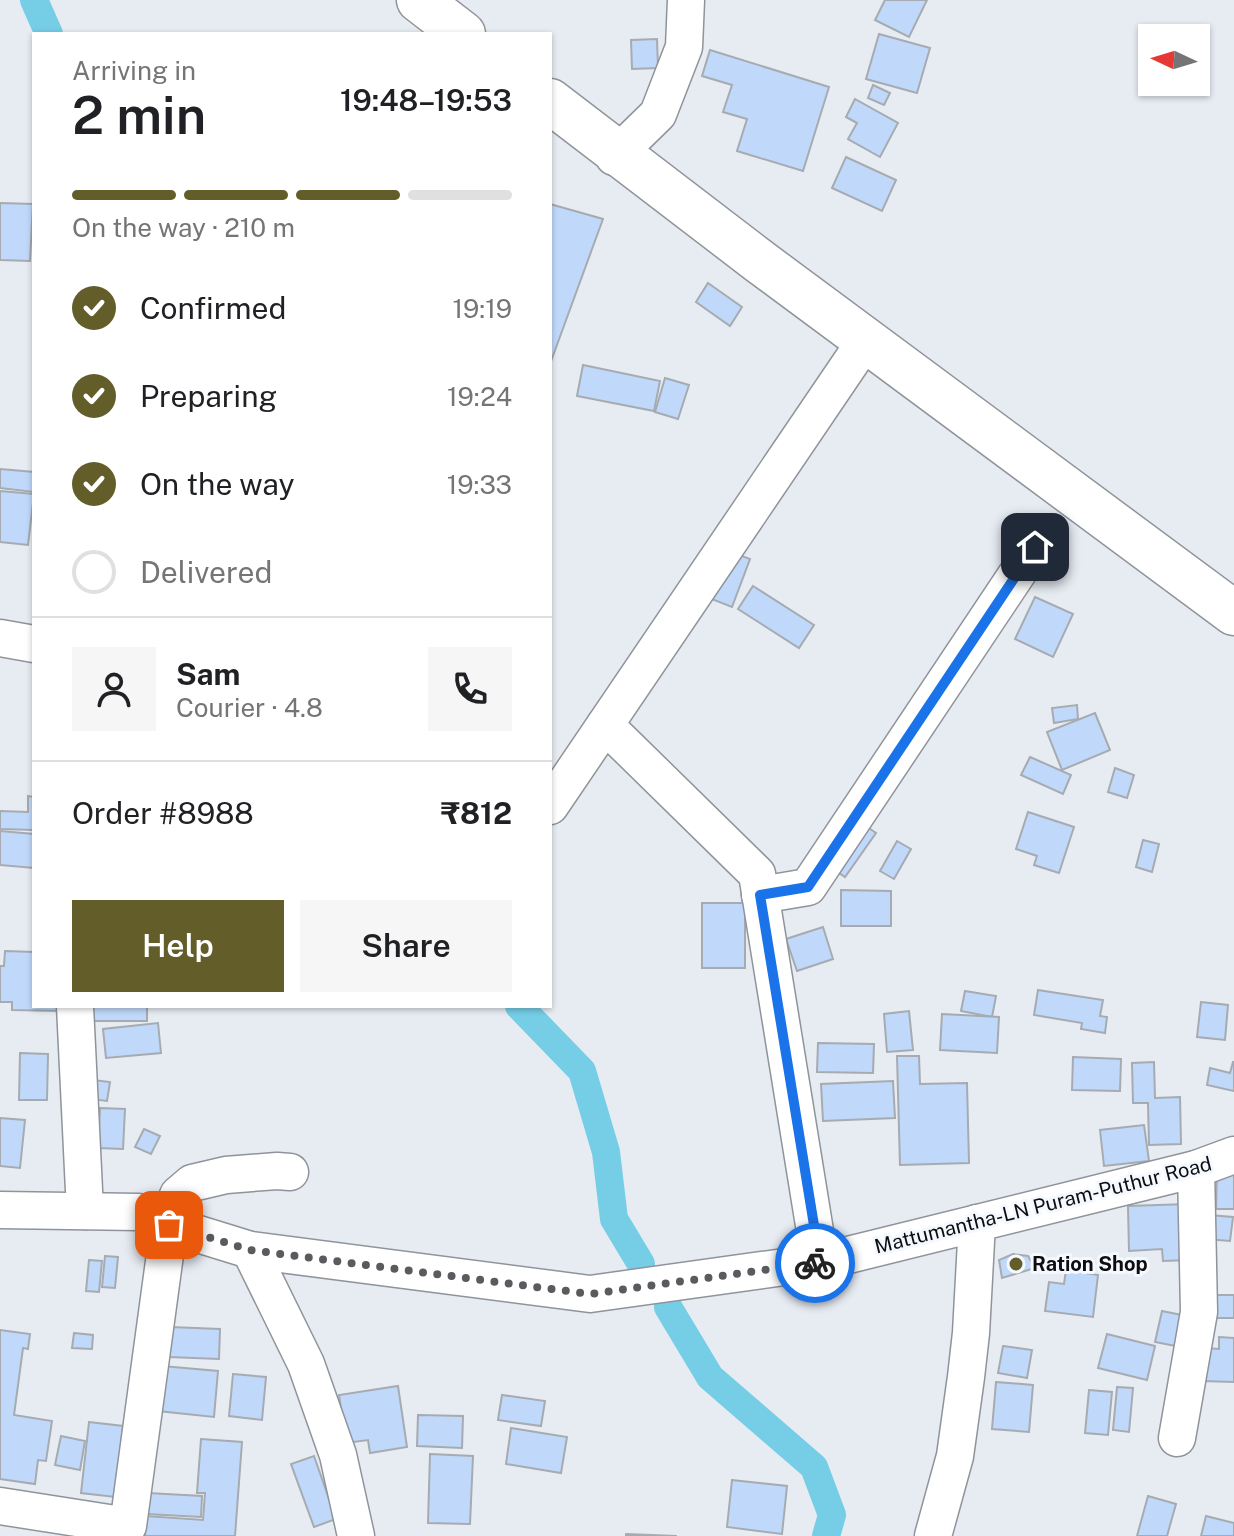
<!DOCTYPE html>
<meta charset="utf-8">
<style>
:root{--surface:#fff;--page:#f6f6f6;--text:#202124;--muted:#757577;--line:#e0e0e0;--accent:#625d29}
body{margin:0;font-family:"Public Sans",sans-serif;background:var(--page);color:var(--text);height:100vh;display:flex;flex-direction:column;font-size:30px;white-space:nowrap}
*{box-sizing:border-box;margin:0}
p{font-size:26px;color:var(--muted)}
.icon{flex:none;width:44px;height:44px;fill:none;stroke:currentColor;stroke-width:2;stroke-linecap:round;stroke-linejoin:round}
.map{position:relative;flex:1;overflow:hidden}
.drawer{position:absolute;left:32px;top:32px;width:520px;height:976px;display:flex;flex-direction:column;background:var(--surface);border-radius:0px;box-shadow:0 2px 6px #0004}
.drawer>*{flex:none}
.needle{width:52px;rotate:274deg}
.controls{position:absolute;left:1138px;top:24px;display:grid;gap:16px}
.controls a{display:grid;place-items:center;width:72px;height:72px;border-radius:0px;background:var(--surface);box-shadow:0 2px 6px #0004;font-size:40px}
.pin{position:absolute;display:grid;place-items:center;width:68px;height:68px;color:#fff;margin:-34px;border-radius:16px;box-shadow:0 4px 12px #0006}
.courier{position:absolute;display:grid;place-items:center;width:80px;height:80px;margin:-40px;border:6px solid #1a73e8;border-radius:50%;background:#fff;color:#222;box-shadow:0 2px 10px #0007}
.summary em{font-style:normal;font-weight:600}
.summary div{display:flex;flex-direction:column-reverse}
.summary{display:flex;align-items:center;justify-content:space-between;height:136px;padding:0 40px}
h1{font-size:52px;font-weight:600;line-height:60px}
.bar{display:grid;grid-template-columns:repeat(4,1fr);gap:12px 8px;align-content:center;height:96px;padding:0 40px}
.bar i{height:10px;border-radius:6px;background:var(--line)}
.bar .selected{background:var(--accent)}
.bar p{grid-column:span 4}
.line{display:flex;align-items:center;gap:20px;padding:0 40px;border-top:2px solid var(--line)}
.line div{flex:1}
.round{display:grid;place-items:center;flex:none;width:84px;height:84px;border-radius:0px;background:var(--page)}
ol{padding:0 40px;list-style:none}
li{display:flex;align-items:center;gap:24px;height:88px}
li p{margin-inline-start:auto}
li .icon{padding:8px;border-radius:50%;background:var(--accent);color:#fff;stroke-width:4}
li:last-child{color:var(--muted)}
li i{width:44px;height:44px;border:4px solid var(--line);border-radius:50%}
.primary-button{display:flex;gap:16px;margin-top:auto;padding:16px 40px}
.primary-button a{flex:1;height:92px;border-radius:0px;background:var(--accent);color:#fff;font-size:32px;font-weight:600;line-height:92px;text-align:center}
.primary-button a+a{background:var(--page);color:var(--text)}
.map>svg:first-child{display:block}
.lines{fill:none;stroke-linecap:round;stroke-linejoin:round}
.canal{stroke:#76cde6;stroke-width:28}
.building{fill:#c0d9fb;stroke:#a6abb1;stroke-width:2}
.minor-casing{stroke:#8f949a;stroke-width:39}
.major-casing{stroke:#8f949a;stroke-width:47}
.minor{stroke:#fff;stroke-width:36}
.major{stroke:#fff;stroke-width:44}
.done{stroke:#595b5f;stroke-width:8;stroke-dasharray:0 14.4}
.route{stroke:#1a73e8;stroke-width:10}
.poi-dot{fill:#625d29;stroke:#f5f9ff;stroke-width:3}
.labels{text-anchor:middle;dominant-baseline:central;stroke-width:6;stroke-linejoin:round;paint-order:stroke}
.street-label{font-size:20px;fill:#0c0d0f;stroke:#f5f9ff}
.poi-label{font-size:20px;font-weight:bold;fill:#0c0d0f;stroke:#f5f9ff;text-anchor:start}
</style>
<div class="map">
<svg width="1234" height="1536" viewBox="0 0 1234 1536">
<rect width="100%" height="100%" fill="#e7ecf3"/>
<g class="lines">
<g class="canal">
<path d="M 34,0 L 49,34"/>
<path d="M 519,1006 L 582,1071 L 606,1152 L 614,1219 L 641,1264"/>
<path d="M 668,1307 L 710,1377 L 814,1467 L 832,1515 L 826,1536"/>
</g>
</g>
<g class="building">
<path d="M 885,0 L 927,0 L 909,37 L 875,20 Z"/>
<path d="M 879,34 L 930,48 L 917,93 L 866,79 Z"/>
<path d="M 657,39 L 658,68 L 632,69 L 631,40 Z"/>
<path d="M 710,50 L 829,87 L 803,171 L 737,151 L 747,119 L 723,112 L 732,85 L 702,76 Z"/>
<path d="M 873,85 L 890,93 L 884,105 L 868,98 Z"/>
<path d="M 855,99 L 898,123 L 880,157 L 848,139 L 857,123 L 846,117 Z"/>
<path d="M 846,157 L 896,180 L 882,211 L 832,188 Z"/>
<path d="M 0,203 L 33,204 L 30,261 L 0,260 Z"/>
<path d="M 550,204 L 603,219 L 550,364 Z"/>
<path d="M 708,283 L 742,307 L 730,326 L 696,302 Z"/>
<path d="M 583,365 L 660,381 L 654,411 L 577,396 Z"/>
<path d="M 665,378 L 689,385 L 678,419 L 655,412 Z"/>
<path d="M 0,469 L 34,472 L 34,492 L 0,488 Z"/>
<path d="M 0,491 L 34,494 L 28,545 L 0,542 Z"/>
<path d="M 726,550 L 750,559 L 732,607 L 709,598 Z"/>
<path d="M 753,586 L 814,625 L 799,648 L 738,609 Z"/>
<path d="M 1035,597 L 1073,614 L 1053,657 L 1015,639 Z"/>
<path d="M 1077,705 L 1078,719 L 1054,723 L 1052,708 Z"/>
<path d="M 1095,713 L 1110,750 L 1062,770 L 1047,732 Z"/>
<path d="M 1030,757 L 1071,775 L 1063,794 L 1021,775 Z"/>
<path d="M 1115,768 L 1134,775 L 1127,798 L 1108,792 Z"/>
<path d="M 28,796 L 34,797 L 34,830 L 0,829 L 0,811 L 28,812 Z"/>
<path d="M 1028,812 L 1074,827 L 1059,873 L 1034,865 L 1037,856 L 1016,849 Z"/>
<path d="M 860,822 L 876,833 L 845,877 L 829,866 Z"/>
<path d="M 0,831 L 34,834 L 34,868 L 0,865 Z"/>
<path d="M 1143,840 L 1159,844 L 1152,872 L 1136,867 Z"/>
<path d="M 897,841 L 911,849 L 894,879 L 880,871 Z"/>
<path d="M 841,890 L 891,891 L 891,926 L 841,926 Z"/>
<rect x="702" y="903" width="43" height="65"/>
<path d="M 823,927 L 833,959 L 797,971 L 786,939 Z"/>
<path d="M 5,951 L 34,952 L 34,1006 L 61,1006 L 61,1011 L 12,1010 L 12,1002 L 0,1002 L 0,966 L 4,966 Z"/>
<path d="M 1038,990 L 1103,1000 L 1100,1016 L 1107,1017 L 1105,1033 L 1081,1029 L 1082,1023 L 1034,1015 Z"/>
<path d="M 965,991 L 996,996 L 992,1017 L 961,1011 Z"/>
<path d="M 1201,1002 L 1228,1005 L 1225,1040 L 1197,1037 Z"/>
<path d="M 93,1006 L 147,1006 L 147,1021 L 92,1021 Z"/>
<path d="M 909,1011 L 913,1050 L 887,1052 L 884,1014 Z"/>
<path d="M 942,1014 L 999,1017 L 997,1053 L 940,1050 Z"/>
<path d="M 158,1023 L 161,1053 L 106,1058 L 103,1029 Z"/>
<path d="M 818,1043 L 874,1044 L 873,1073 L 817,1072 Z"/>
<path d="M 20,1053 L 48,1054 L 47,1100 L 19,1100 Z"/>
<path d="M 897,1056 L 919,1056 L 920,1084 L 967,1083 L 969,1163 L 900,1165 Z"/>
<path d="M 1073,1057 L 1121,1059 L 1120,1091 L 1072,1090 Z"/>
<path d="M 1154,1062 L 1155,1098 L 1180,1097 L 1181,1144 L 1149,1145 L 1148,1103 L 1133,1103 L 1132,1063 Z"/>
<path d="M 1233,1062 L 1234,1062 L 1234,1091 L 1207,1085 L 1210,1068 L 1230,1073 Z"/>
<path d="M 93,1080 L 110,1082 L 107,1101 L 90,1099 Z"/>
<path d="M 893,1081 L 895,1118 L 823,1121 L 821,1084 Z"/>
<path d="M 100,1108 L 125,1109 L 123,1149 L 98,1148 Z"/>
<path d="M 0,1118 L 25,1120 L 20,1168 L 0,1166 Z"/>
<path d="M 1144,1125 L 1149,1161 L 1104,1166 L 1100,1130 Z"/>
<path d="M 144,1129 L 160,1136 L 151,1154 L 135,1147 Z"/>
<path d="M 1217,1169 L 1234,1170 L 1234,1209 L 1216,1209 Z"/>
<path d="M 1188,1204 L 1190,1260 L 1163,1261 L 1162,1249 L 1129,1251 L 1128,1206 Z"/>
<path d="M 1208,1215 L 1233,1217 L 1230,1241 L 1205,1239 Z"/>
<path d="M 1013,1254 L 1028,1256 L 1035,1268 L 1002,1278 L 999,1260 Z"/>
<path d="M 105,1256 L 118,1257 L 115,1288 L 102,1287 Z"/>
<path d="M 89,1260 L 102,1261 L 99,1292 L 86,1291 Z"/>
<path d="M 1066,1270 L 1098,1275 L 1093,1317 L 1045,1311 L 1049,1282 L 1064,1284 Z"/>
<rect x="1211" y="1295" width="23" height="23"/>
<path d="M 1162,1311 L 1187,1316 L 1181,1347 L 1155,1342 Z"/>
<path d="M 170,1327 L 220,1329 L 219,1359 L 169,1357 Z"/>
<path d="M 0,1330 L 30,1334 L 28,1349 L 23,1348 L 14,1415 L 52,1421 L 46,1461 L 38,1460 L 35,1484 L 0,1479 Z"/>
<path d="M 74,1333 L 93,1335 L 92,1349 L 72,1348 Z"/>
<path d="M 1107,1334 L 1155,1346 L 1147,1380 L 1098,1368 Z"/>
<path d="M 1219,1337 L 1234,1338 L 1234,1382 L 1202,1381 L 1207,1348 L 1219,1349 Z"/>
<path d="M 1003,1346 L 1032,1350 L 1027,1378 L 998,1373 Z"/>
<path d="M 162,1366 L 218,1371 L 214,1417 L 158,1411 Z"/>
<path d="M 233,1374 L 266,1377 L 262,1420 L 229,1416 Z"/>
<path d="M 996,1382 L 1033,1385 L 1029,1432 L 992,1429 Z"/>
<path d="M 398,1386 L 407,1447 L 370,1453 L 368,1440 L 346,1443 L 339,1395 Z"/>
<path d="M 1117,1387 L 1133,1388 L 1129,1432 L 1113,1430 Z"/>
<path d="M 1089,1390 L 1112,1392 L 1108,1435 L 1085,1433 Z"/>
<path d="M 502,1395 L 545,1401 L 541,1426 L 498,1420 Z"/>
<path d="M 418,1415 L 463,1416 L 462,1448 L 417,1446 Z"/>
<path d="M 89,1422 L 123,1426 L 115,1497 L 81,1493 Z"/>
<path d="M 511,1428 L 567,1437 L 561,1473 L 506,1464 Z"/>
<path d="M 61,1436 L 85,1441 L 80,1470 L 55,1465 Z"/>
<path d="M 201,1439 L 242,1442 L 235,1536 L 145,1536 L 146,1516 L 203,1520 L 205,1493 L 197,1493 Z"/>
<path d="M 430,1454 L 473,1456 L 470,1524 L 428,1523 Z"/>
<path d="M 314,1456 L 336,1519 L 314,1527 L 291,1464 Z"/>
<path d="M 732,1480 L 787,1486 L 782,1534 L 727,1527 Z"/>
<path d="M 148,1493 L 202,1496 L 201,1517 L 147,1514 Z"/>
<path d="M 1148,1496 L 1176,1504 L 1167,1536 L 1137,1536 Z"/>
<path d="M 1206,1516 L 1234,1523 L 1234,1536 L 1201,1536 Z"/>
<path d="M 626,1534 L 677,1536 L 626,1536 Z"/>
</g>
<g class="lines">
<defs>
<g id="minor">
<path d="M 614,157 L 658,114 L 684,47 L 686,0"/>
<path d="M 0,638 L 34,644"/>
<path d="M 605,725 L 757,874 L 820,1262"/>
<path d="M 550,806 L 866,340"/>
<path d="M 760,895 L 808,887 L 1035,547"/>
<path d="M 75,1006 L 85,1211"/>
<path d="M 0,1210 L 139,1212 L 169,1225 L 250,1250 L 590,1294 L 820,1262 L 1196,1169 L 1234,1155"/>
<path d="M 250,1250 L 306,1364 L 338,1455 L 356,1536"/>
<path d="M 1177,1438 L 1199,1312 L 1196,1169"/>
<path d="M 0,1506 L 128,1526 L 169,1225 L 178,1195 L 192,1183 L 226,1175 L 277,1171 L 290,1172"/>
<path d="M 933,1536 L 955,1456 L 966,1377 L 971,1333 L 977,1223"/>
</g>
<g id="major">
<path d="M 419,0 L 463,34"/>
<path d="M 550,101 L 759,261 L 1234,613"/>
</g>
</defs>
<use href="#minor" class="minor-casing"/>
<use href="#major" class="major-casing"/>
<use href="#minor" class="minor"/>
<use href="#major" class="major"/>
</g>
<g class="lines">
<path class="done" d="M 169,1225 L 250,1250 L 590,1294 L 815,1263"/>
<path class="route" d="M 815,1263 L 820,1262 L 760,895 L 808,887 L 1035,547"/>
</g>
<circle class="poi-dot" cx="1016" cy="1264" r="8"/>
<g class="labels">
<g class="street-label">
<text transform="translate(1043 1205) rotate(-14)">Mattumantha-LN Puram-Puthur Road</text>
</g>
<g class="poi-label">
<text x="1032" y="1264">Ration Shop</text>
</g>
</g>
</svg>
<div class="controls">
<a><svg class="needle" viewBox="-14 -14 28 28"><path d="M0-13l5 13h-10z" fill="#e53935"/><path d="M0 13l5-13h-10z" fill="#757577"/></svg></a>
</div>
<div class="pin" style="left:169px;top:1225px;background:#ea580c"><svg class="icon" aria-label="bag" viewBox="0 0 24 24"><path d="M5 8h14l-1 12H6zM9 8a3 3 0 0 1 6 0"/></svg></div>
<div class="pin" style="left:1035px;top:547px;background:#1f2937"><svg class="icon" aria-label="home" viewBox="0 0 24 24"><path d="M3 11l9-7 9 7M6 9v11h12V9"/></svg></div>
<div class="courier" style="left:815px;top:1263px"><svg class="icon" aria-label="bike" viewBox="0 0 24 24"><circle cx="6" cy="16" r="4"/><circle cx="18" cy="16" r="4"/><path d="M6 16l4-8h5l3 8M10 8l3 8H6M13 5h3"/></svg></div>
<section class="drawer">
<div class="summary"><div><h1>2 min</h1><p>Arriving in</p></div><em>19:48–19:53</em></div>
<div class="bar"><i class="selected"></i><i class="selected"></i><i class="selected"></i><i></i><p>On the way · 210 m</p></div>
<ol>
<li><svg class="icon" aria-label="check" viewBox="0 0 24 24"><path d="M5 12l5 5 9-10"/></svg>Confirmed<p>19:19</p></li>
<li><svg class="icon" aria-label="check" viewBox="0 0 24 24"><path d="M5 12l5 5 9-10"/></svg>Preparing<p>19:24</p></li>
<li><svg class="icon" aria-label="check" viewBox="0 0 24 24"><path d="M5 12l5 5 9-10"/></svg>On the way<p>19:33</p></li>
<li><i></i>Delivered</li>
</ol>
<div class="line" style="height:144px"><a class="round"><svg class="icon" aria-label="person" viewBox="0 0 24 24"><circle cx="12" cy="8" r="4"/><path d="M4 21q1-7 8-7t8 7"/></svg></a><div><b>Sam</b><p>Courier · 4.8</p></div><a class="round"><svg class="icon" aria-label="phone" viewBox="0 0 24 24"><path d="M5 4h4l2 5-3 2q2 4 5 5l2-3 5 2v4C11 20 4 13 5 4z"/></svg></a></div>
<div class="line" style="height:104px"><div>Order #8988</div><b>₹812</b></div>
<div class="primary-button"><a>Help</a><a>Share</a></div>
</section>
</div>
